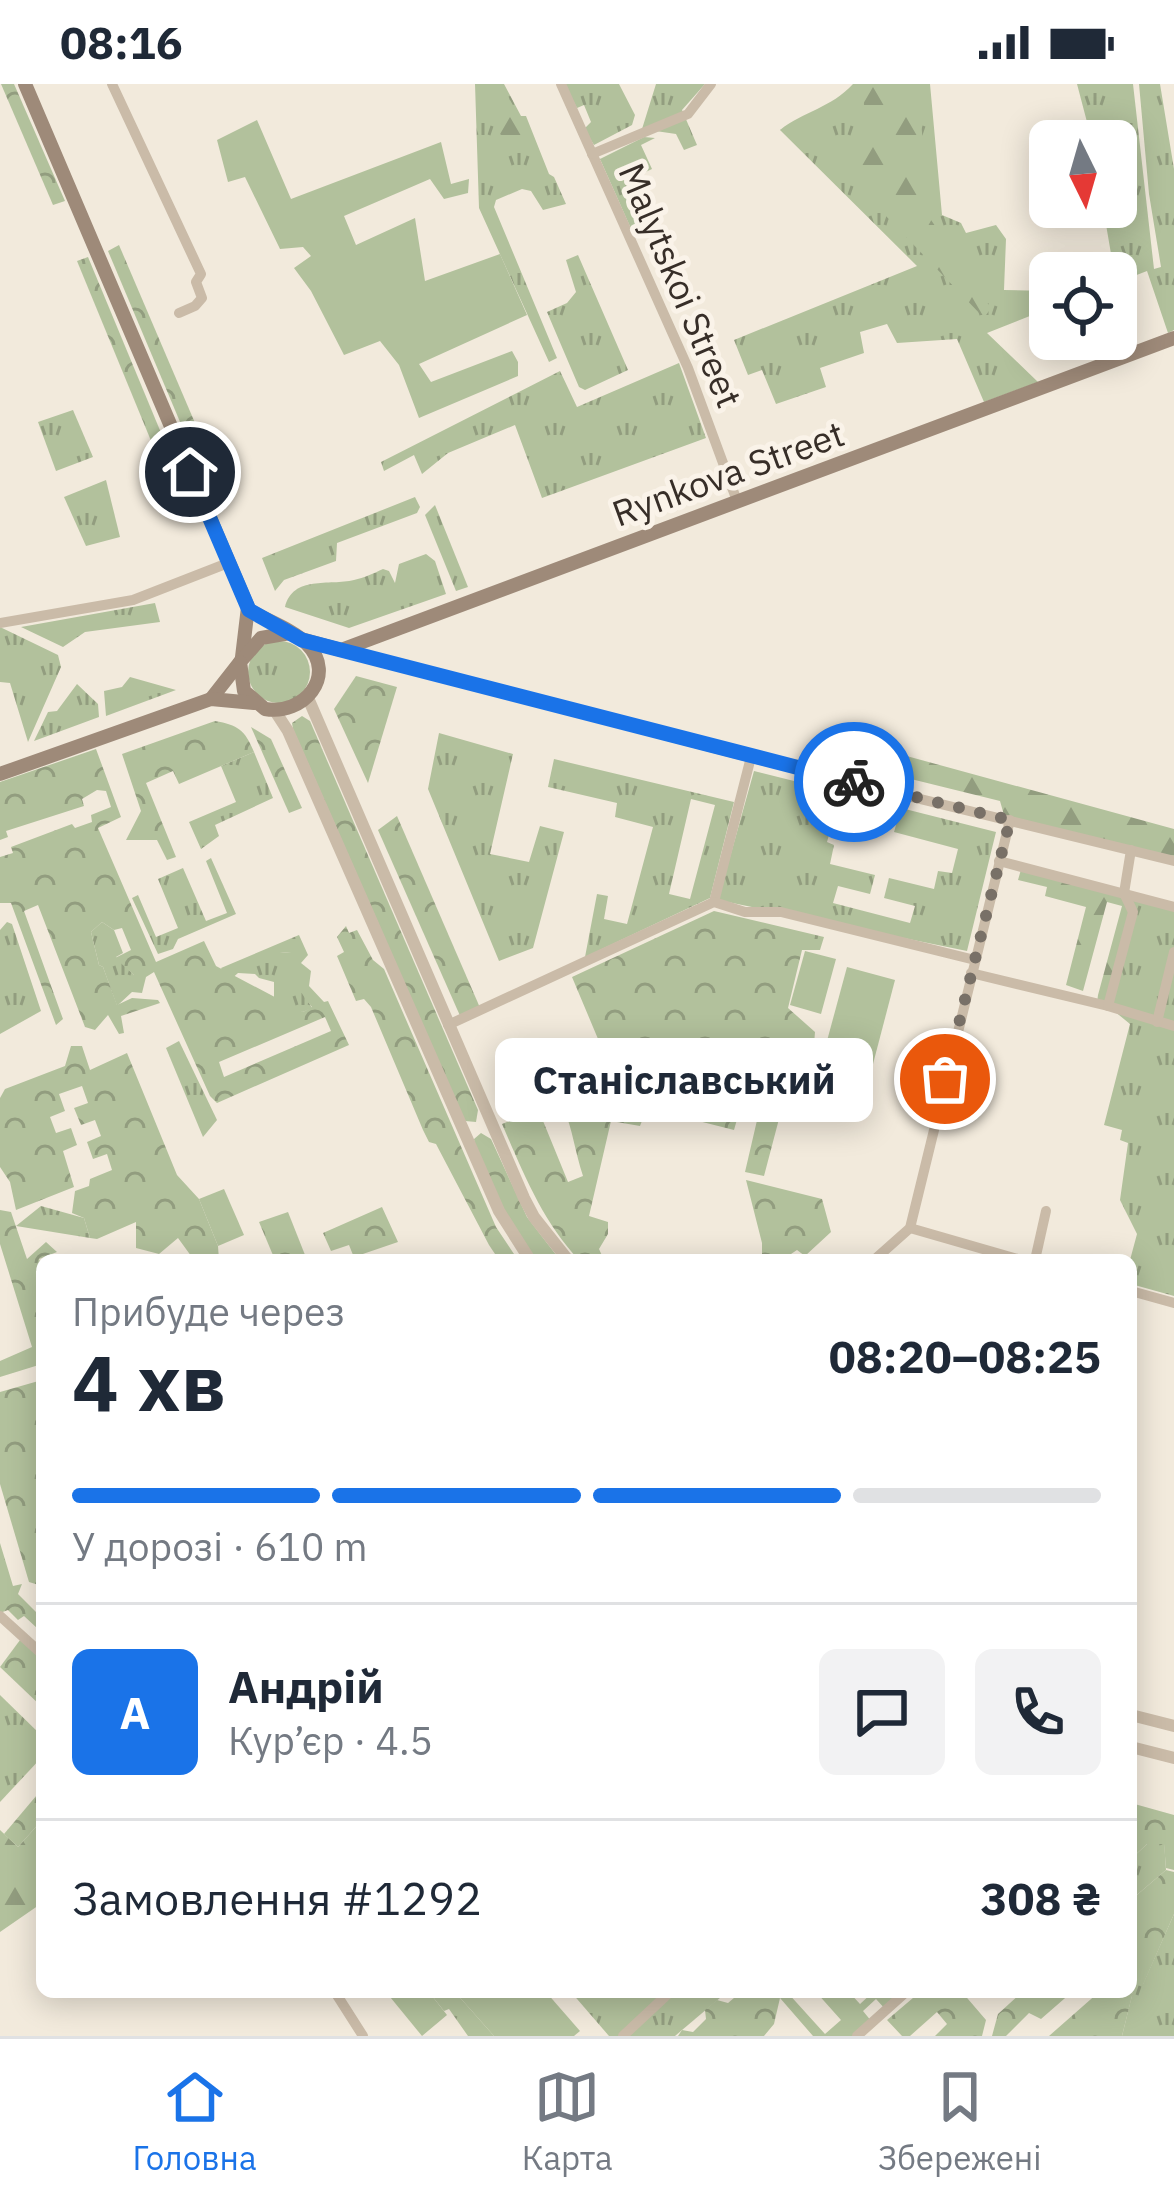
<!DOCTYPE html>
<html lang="uk">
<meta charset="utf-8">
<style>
:root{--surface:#fff;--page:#f2f2f3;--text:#1f2937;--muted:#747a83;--line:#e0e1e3;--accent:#1a73e8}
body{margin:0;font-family:"IBM Plex Sans",sans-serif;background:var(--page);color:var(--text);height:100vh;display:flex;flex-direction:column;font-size:45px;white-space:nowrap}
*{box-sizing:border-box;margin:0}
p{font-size:39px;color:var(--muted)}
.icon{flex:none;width:66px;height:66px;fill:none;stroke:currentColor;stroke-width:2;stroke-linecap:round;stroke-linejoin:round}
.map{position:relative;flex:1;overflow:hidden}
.panel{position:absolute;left:36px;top:1170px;width:1101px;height:744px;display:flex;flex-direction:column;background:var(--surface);border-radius:18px;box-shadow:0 6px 30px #0003}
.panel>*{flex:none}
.needle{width:78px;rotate:175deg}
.fabs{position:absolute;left:1029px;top:36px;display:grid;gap:24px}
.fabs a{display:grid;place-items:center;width:108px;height:108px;border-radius:18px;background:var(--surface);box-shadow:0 6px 30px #0003;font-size:60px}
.pin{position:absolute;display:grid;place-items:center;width:102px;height:102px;color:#fff;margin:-51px;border:6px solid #fff;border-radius:50%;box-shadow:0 3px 12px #0007}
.courier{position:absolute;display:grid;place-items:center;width:120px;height:120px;margin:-60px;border:9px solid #1a73e8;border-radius:50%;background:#fff;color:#222;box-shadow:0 3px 15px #0007}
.bubble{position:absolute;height:84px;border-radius:18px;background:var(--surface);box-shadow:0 6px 30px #0003;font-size:39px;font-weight:700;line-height:84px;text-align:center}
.head em{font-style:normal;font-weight:700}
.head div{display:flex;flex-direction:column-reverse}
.head{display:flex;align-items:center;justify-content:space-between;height:204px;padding:0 36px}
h1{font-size:78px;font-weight:700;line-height:90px}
.bar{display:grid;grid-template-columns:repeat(4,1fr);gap:18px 12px;align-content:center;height:144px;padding:0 36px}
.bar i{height:15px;border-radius:9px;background:var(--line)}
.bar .current{background:var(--accent)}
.bar p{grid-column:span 4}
.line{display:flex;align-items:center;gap:30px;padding:0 36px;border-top:3px solid var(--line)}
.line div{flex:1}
.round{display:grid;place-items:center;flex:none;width:126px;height:126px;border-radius:18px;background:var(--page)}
.status{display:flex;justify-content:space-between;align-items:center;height:84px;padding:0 60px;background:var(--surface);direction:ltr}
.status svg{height:33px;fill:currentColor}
.menu{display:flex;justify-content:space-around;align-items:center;height:168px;border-top:3px solid var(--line);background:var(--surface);font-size:33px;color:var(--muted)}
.menu a{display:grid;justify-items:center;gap:6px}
.menu .current{color:var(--accent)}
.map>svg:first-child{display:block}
.grass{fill:url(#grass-tufts);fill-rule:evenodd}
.forest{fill:url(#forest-firs)}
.park{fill:url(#park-crowns);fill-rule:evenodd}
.garden{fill:#b2c19c}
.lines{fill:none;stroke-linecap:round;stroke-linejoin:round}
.minor{stroke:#cabba8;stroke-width:10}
.tertiary{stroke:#cabba8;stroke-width:12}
.secondary{stroke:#9e8a79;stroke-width:14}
.done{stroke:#787067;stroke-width:12;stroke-dasharray:0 21.6}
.route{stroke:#1a73e8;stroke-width:15}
.labels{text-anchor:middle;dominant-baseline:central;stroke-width:10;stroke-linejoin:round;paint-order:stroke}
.street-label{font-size:36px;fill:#372e28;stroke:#faf3e9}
</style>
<div class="status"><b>08:16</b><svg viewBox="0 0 49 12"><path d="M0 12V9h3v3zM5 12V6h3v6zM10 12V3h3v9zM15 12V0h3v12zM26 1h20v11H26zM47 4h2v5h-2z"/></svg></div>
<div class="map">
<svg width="1174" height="1952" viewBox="0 0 1174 1952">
<defs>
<pattern id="grass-tufts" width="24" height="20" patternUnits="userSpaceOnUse" patternTransform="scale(3)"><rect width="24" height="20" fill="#b2c19c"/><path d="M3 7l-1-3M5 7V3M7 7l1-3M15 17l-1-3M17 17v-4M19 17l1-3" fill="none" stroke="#929d7f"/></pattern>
<pattern id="forest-firs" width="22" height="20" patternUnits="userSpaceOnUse" patternTransform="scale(3)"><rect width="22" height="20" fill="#b2c19c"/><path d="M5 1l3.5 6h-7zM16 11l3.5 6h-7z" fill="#929d7f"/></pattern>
<pattern id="park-crowns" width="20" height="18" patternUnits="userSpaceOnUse" patternTransform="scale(3)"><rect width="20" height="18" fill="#b2c19c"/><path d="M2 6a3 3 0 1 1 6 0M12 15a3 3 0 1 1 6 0" fill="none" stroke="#929d7f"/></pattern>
</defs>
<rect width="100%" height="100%" fill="#f2eadc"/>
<g class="grass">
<path d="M 475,0 L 504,0 L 521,32 L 526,32 L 549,90 L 554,93 L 566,120 L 543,126 L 531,107 L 522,105 L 496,116 L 494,123 L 557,274 L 549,278 L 479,124 Z"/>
<path d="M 564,0 L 619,0 L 635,31 L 632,41 L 594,61 L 584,45 L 591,38 L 584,21 L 577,24 Z"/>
<path d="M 656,0 L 705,0 L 682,26 L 697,61 L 684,66 L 676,50 L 642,45 Z"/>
<path d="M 853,0 L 930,0 L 942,131 L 961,139 L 966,149 L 996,141 L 1006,155 L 1004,206 L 1050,207 L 1050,224 L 987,249 L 1038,298 L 984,318 L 957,255 L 897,259 L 887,240 L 860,248 L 864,269 L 820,284 L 826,303 L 776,320 L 762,286 L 748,291 L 734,256 L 917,182 L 780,46 C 804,27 831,24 853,0 Z"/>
<path d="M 1077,0 L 1133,0 L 1154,185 L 1161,183 L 1149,110 L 1139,0 L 1160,0 L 1174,85 L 1174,246 L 1168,249 L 1147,187 L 1116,199 L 1103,123 L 1116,123 L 1116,57 L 1092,57 Z"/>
<path d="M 644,53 L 655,54 L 641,61 L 652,85 L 633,94 L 653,137 L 632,147 L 600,75 Z"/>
<path d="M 578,171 L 628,286 L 585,306 L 579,303 L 547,228 L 567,219 L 576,208 L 566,176 Z"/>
<path d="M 679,279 L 706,354 L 542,414 L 515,341 L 448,369 L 422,390 L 414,371 L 384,387 L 381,378 L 560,287 L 577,323 Z"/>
<path d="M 73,326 L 93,373 L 56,387 L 38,338 Z"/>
<path d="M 106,396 L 120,453 L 86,462 L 64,413 Z"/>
<path d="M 415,413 L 420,423 L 417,429 L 337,459 L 336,477 L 284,496 L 275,507 L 262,474 Z"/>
<path d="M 435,421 L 468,503 L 456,507 L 425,431 Z"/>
<path d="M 426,470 L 435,477 L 446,510 L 349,544 L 285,523 C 293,491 329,502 354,496 C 364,494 374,489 383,485 L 389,487 L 395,499 L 399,480 Z"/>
<path d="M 155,519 L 160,538 L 85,548 L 63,563 L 21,543 Z"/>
<path d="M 0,543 L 58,571 L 61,583 L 28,658 L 10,599 L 0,598 Z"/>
<circle cx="279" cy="588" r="31"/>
<path d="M 130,593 L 176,606 L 106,632 L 104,607 L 122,603 Z"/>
<path d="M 77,600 L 98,620 L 99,633 L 34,657 L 48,628 L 57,627 Z"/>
<path d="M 439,649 L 513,670 L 490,770 L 529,778 L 540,742 L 564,748 L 533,864 L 499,877 L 428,705 Z"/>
<path d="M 254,668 L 273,714 L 215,741 L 219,752 L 201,765 L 189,738 L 236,718 L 221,682 Z"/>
<path d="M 554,675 L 734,718 L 710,814 L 585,873 L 597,810 L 608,812 L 604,835 L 627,840 L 653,743 L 615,733 L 617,719 L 548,703 ZM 691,715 L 715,721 L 690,815 L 669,810 Z"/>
<path d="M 754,687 L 894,722 L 888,746 L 834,733 L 827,758 L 834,761 L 830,780 L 875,791 L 870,810 L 838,802 L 833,819 L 910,839 L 915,822 L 884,814 L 889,794 L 934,805 L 938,787 L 952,789 L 958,765 L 894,748 L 901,724 L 996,748 L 967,867 L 718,816 Z"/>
<path d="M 211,774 L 236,830 L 178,855 L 173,865 L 158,870 L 132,814 L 138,811 L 156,853 L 178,844 L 158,795 L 183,784 L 206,837 L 227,829 L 206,777 Z"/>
<path d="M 1124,809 L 1174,821 L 1174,1212 L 1131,1200 L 1130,1176 L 1137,1150 L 1120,1116 L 1128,1059 L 1120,1056 L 1122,1046 L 1104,1041 L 1130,940 L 1108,922 L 1133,828 Z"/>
<path d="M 7,838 L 12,840 L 41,927 L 0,950 L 0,846 Z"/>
<path d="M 102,838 L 114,846 L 123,869 L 116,873 L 134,891 L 132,908 L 117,922 L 103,883 L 99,881 L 91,848 Z"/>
<path d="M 280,859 L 280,868 L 291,869 L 297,898 L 312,924 L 303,928 L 274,921 L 274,898 L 259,894 L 255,890 L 238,889 L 228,898 L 221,884 Z"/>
<path d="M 179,957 L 217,1036 L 203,1053 L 166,964 Z"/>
<path d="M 41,1122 L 84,1134 L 90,1154 L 16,1142 Z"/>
<path d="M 0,1611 L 42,1652 L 42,1673 L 0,1718 Z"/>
<path d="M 1164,1755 L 1166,1786 L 1131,1816 L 1131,1775 L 1147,1760 Z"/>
<path d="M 1174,1830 L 1174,1952 L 1122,1952 L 1136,1895 L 1143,1900 Z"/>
<path d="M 429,1908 L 455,1908 L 494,1952 L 468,1952 L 449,1925 L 444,1927 Z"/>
<path d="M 571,1908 L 727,1908 L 675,1952 L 609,1952 Z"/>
</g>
<g class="forest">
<path d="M 863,0 L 918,0 L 929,133 L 991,224 L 984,234 L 834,78 L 865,43 Z"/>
<path d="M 510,16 L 529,49 L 526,63 L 519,64 L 515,53 L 504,53 L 496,47 L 491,28 Z"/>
<path d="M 837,653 L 1174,745 L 1174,774 L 1004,731 L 1000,717 L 834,676 Z"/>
<path d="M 1022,782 L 1124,809 L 1133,828 L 1108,922 L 1097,919 L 1098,911 L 1122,822 L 1107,818 L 1083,907 L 1066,901 L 1086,823 L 1045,812 L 1047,803 L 1018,796 Z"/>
<path d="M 42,1736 L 42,1819 L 0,1848 L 0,1746 L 18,1763 Z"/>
</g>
<g class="park">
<path d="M 1,0 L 14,0 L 65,117 L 53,121 Z"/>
<path d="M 119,161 L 198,346 L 191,349 L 183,345 L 108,167 Z"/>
<path d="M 88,173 L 191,421 L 192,428 L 182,432 L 77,177 Z"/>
<path d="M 356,592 L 397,603 L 368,699 L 334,625 Z"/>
<path d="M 302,632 L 310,637 L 478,1026 L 476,1038 L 465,1037 L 293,645 L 292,639 Z"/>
<path d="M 215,637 C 238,641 245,646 254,668 L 179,700 L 173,687 L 146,699 L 176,773 L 167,776 L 157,756 L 126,756 L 141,727 L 122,670 Z"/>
<path d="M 251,643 L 271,655 L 302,724 L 289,729 Z"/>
<path d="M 96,665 L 121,733 L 98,744 L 156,878 L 204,857 L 216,882 L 303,928 L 312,923 C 301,911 298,900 288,887 L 291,869 L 280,868 L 280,859 L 299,851 L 308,871 L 301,879 L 311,887 L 309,902 L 324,918 L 328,917 L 349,961 L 217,1019 L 210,1012 L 154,888 L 146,893 L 142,909 L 132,908 L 128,894 L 134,891 L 115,874 L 131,866 L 122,844 L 114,846 L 102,838 L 91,848 L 99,881 L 103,883 L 117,921 L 132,914 L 158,916 L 160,919 L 121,932 L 124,949 L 119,950 L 108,931 L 95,946 L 85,943 L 38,821 L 24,827 L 63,935 L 56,941 L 11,819 L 0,819 L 0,773 L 13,769 L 11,763 L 72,740 L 75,744 L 92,738 L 91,731 L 111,723 L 106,707 L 97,706 L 82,715 L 84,722 L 6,747 L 8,753 L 0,756 L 0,698 ZM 325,933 L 331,947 L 224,993 L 219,978 Z"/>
<path d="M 397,732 L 481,926 L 461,934 L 378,746 Z"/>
<path d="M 714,827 L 824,853 L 820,866 L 802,866 L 788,924 L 815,948 L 811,1000 L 789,997 L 764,1092 L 745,1088 L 758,1032 L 614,993 L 572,893 Z"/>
<path d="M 346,842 L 349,849 L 357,846 L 373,876 L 384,885 L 496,1143 L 518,1176 L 499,1176 L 489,1161 L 436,1060 L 429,1058 L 423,1046 L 371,923 L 364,915 L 356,917 L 337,872 L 344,868 L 337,853 Z"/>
<path d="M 71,962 L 82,962 L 90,986 L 127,969 L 177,1091 L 199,1115 L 218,1162 L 219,1176 L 194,1176 L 178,1154 L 159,1170 L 136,1164 L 136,1138 L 97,1155 L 90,1154 L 84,1134 L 72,1129 L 75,1107 L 89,1102 L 90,1095 L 112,1086 L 107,1070 L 93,1075 L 87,1058 L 101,1052 L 95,1036 L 81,1041 L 74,1024 L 88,1019 L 82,1002 L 59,1010 L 65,1027 L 50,1033 L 56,1049 L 71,1044 L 77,1061 L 63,1067 L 74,1103 L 16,1126 L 10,1098 L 0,1083 L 0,1014 L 5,1005 L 65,982 Z"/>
<path d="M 612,1000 L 738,1032 L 734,1046 L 647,1024 L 640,1042 L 611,1037 L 589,1132 L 608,1138 L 608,1150 L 599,1165 L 604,1176 L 579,1176 C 542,1137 523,1088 502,1040 L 543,1023 L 541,1032 L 568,1098 L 583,1092 C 575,1068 573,1046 563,1023 Z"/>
<path d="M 481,1049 L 491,1055 L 527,1133 L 560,1176 L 536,1176 L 510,1138 L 475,1062 L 474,1055 Z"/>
<path d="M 746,1096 L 822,1115 L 831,1148 L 805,1172 L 797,1166 L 782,1176 L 762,1176 L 762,1159 Z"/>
<path d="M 382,1123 L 398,1158 L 357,1172 L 359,1176 L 355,1176 L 349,1161 L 331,1167 L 323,1149 Z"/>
<path d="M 0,1126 L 11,1128 L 27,1175 L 46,1158 L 57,1168 L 39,1175 L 42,1184 L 42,1280 L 0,1293 L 0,1277 L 32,1263 L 0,1160 Z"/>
<path d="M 288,1128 L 307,1176 L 275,1176 L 259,1138 Z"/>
<path d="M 42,1296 L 42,1502 L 29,1498 L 0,1400 L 0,1308 Z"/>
<path d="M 0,1459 L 13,1502 L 22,1500 L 18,1510 L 39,1531 L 42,1529 L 42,1541 L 38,1545 L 24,1532 L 18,1536 L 8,1526 L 0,1529 Z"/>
<path d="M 23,1552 L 42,1570 L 42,1623 L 0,1583 Z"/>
<path d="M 42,1705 L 42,1736 L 18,1763 L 4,1750 Z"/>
<path d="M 1131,1719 L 1174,1731 L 1174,1786 L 1166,1784 L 1164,1760 L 1147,1760 L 1131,1775 Z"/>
<path d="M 1166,1786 L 1174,1788 L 1174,1830 L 1143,1901 L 1136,1896 L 1122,1952 L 1049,1952 L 1099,1908 L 1131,1908 L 1131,1816 Z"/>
<path d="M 741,1908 L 787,1908 L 825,1950 L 841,1936 L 816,1908 L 849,1908 L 860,1920 L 873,1908 L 906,1908 L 886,1926 L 876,1915 L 863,1927 L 872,1938 L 857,1952 L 813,1952 L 780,1914 L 774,1940 L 764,1952 L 678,1952 L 682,1946 L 693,1948 L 706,1935 L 705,1926 L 717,1916 L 728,1919 Z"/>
<path d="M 920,1908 L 935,1912 L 940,1908 L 962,1908 L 986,1936 L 982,1952 L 935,1952 L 947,1940 L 937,1928 L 910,1952 L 902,1952 L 887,1936 Z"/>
<path d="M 1022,1908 L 1072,1908 L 1041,1935 L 1029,1929 L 1006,1952 L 992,1952 L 998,1930 Z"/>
</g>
<g class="garden">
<path d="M 257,36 L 291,115 L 441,58 L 451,100 L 469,95 L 468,109 L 444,115 L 430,95 L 344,132 L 356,161 L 415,134 L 425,197 L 500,170 L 527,231 L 419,280 L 431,298 L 512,267 L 518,278 L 518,292 L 419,334 L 399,281 L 380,257 L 344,271 L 311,207 L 294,184 L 311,172 L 303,163 L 280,165 L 245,93 L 228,98 L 217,56 Z"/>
<path d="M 805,867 L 836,875 L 821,930 L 790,921 Z"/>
<path d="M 847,883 L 895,896 L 873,980 L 824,968 Z"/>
<path d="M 224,1105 L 244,1151 L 218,1162 L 199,1115 Z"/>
<path d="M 386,1908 L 429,1908 L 447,1931 L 422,1952 Z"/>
<path d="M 455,1908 L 546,1908 L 580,1947 L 574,1952 L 494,1952 Z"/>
</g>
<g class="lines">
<g class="minor">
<path d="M 112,0 L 201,190 L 196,198 L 202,214 L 195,222 L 179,229"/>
<path d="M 561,0 L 688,284 L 737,417"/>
<path d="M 592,70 L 688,30 L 711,0"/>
<path d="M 0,539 L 133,516 L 228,479"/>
<path d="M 341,566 L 736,670 L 1174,777"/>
<path d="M 999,777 L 1174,823"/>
<path d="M 714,818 L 751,673"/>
<path d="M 971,889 L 1108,922 L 1174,942"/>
<path d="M 1108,922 L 1133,828 L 1124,809 L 1131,766"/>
<path d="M 1157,938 L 1174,868"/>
<path d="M 448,941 L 714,818 L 745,828 L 781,828 L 975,876"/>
<path d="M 910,1144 L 1021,1176"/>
<path d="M 874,1176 L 910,1144 L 1010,736"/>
<path d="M 1035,1176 L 1046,1127"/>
<path d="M 1131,1207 L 1174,1219"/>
<path d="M 0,1532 L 42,1570"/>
<path d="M 335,1908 L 363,1952"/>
<path d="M 623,1952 L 670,1908"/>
<path d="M 857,1952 L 906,1908"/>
</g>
<g class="tertiary">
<path d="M 308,614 L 524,1114 L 534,1133 L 568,1176"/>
<path d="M 275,627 L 288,647 L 499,1127 L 530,1176"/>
<path d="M 1131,1631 L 1174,1642"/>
<path d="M 1131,1663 L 1174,1674"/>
</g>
<g class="secondary">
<path d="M 25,0 L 248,523 L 242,573"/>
<path d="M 249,526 C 267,537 292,545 307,560 C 338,592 303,632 265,625 L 244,607 L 240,578 L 261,554 L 290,549"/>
<path d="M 301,555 L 341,566 L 1174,254"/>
<path d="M 211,615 L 240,578"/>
<path d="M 0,690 L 211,615 L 254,619"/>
</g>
</g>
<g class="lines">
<path class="done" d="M 854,698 L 1010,736 L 945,995"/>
<path class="route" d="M 190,388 L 249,526 L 302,556 L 854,698"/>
</g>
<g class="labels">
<g class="street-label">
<text transform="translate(681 201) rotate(67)">Malytskoi Street</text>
<text transform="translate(728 389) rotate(-20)">Rynkova Street</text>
</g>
</g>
</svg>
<div class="fabs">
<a><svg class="needle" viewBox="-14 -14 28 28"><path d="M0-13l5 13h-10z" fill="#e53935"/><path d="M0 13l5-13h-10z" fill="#747a83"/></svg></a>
<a><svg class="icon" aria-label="locate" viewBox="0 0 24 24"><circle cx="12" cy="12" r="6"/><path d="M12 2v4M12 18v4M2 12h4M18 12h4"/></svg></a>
</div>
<div class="pin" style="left:945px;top:995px;background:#ea580c"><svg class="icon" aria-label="bag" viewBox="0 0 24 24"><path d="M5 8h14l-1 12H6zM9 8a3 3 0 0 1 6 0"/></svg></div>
<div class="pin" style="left:190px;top:388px;background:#1f2937"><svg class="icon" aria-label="home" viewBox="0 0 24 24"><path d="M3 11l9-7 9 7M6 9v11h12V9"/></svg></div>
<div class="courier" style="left:854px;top:698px"><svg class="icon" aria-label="bike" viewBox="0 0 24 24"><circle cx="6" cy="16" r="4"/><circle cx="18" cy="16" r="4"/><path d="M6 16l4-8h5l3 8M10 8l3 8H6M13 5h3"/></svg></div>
<div class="bubble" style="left:495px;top:954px;width:378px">Станіславський</div>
<section class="panel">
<div class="head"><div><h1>4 хв</h1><p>Прибуде через</p></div><em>08:20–08:25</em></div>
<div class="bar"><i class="current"></i><i class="current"></i><i class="current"></i><i></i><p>У дорозі · 610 m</p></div>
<div class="line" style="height:216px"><b class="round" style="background:var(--accent);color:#fff">А</b><div><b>Андрій</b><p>Кур’єр · 4.5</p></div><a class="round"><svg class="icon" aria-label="chat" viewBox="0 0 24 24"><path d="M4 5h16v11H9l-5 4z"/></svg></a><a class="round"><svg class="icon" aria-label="phone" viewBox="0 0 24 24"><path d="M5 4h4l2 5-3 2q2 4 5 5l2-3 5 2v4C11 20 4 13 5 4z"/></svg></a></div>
<div class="line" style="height:156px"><div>Замовлення #1292</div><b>308 ₴</b></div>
</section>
</div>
<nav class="menu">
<a class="current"><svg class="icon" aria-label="home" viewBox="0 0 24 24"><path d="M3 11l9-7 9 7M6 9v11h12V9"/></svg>Головна</a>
<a><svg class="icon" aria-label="map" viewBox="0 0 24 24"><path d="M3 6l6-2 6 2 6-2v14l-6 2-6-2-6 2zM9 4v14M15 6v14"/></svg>Карта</a>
<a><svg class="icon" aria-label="saved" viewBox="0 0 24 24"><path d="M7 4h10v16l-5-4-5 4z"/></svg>Збережені</a>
</nav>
